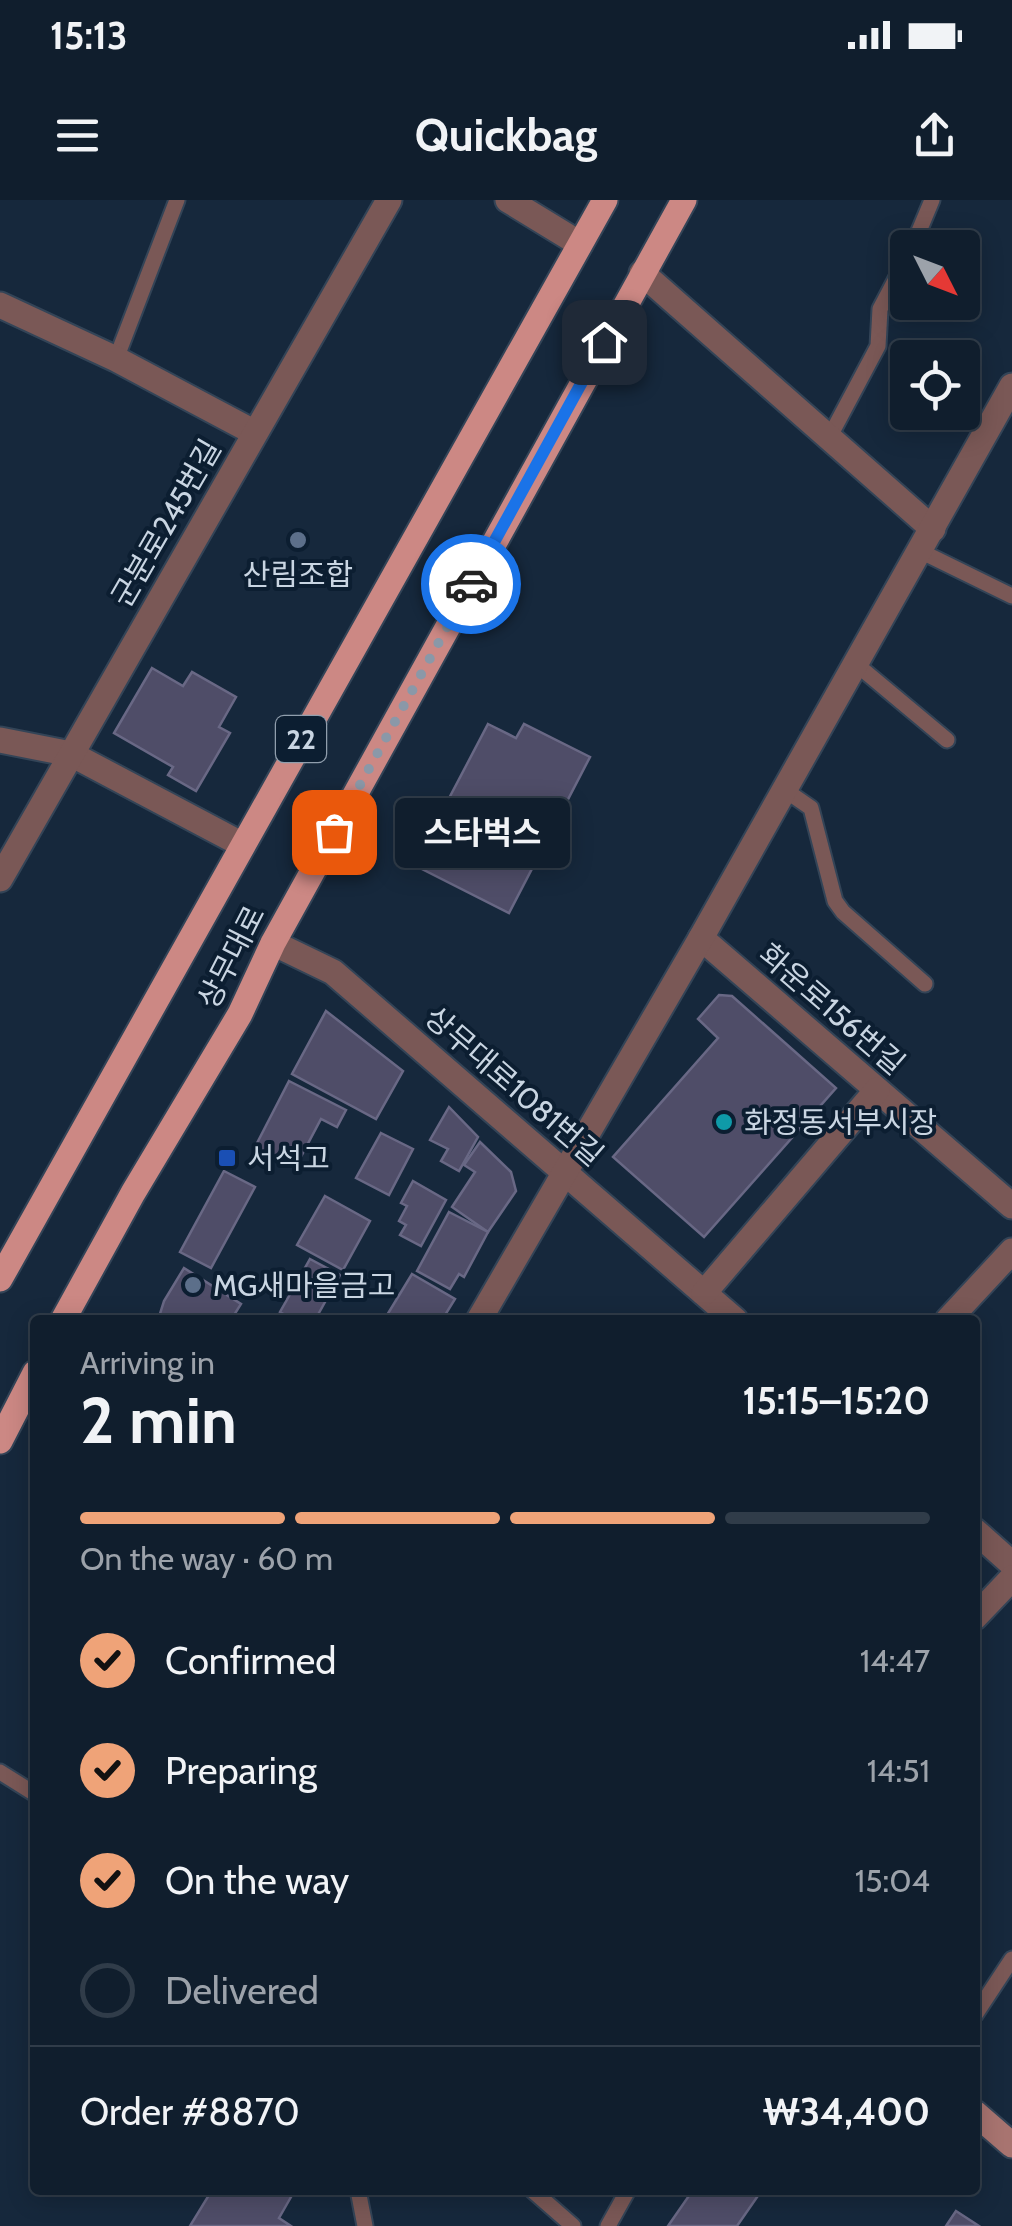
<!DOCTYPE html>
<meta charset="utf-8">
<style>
:root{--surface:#101e2d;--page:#1e2b39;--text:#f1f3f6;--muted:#9ca2aa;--line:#303c49;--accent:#efa378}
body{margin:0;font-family:Cabin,"Noto Sans KR",sans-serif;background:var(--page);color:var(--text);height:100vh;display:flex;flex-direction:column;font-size:38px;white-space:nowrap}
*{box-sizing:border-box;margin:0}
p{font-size:32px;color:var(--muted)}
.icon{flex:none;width:55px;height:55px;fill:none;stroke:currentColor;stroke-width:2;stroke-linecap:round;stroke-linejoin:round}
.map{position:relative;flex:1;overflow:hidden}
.drawer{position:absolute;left:30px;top:1115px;width:950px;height:880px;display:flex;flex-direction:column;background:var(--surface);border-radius:10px;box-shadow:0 5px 25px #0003,0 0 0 2px var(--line)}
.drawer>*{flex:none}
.needle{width:65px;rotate:132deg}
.tools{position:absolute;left:890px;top:30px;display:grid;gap:20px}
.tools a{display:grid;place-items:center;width:90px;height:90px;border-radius:10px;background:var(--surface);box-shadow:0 5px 25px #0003,0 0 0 2px var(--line);font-size:50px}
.pin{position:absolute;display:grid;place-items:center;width:85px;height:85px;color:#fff;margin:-42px;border-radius:20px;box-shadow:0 5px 15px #0006}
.courier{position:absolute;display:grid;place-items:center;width:100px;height:100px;margin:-50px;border:8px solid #1a73e8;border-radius:50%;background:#fff;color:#222;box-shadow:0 2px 12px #0007}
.bubble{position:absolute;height:70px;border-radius:10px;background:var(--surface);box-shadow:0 5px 25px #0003,0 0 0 2px var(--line);font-size:32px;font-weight:700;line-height:70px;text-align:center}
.summary em{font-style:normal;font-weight:700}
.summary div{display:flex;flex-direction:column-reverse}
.summary{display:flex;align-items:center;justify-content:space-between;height:170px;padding:0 50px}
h1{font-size:65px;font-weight:700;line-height:75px}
.bar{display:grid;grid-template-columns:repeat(4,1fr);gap:15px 10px;align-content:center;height:120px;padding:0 50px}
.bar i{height:12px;border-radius:8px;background:var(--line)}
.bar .on{background:var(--accent)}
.bar p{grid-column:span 4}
.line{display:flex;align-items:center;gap:25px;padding:0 50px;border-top:2px solid var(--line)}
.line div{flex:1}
ol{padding:0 50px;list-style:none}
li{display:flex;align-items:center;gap:30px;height:110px}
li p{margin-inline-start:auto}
li .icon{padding:10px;border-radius:50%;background:var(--accent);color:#111;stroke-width:4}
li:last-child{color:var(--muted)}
li i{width:55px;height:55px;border:5px solid var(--line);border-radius:50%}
.status{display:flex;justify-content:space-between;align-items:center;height:70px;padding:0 50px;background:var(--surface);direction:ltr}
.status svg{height:28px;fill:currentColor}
header{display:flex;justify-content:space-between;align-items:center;height:130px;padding:0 50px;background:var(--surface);font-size:45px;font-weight:700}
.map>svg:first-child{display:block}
.building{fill:#4f4d68;stroke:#696885;stroke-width:2.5}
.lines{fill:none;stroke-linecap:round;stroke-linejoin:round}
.lane-casing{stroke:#334457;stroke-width:19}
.street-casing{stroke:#334457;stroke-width:29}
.secondary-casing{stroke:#334457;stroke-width:29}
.primary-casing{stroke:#334457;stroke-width:29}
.lane{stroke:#7a5856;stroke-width:15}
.street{stroke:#7a5856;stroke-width:25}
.secondary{stroke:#a87470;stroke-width:25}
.primary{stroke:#cc8884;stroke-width:25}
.done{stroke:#8a98a8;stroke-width:10;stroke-dasharray:0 18}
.route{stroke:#1a73e8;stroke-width:12}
.service-dot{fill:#5c6f8a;stroke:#0c1e31;stroke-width:4}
.culture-dot{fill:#0f9aa8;stroke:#0c1e31;stroke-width:4}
.transit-dot{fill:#1a4fb4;stroke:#0c1e31;stroke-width:4}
.labels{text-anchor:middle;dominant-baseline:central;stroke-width:8;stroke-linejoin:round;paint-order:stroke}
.shield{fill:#0c1e31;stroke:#909ead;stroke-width:2.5}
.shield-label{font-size:28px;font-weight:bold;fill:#c9d5e2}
.street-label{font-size:30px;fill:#c9d5e2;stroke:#0c1e31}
.poi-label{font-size:30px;fill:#c9d5e2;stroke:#0c1e31;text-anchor:start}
</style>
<div class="status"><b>15:13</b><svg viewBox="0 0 49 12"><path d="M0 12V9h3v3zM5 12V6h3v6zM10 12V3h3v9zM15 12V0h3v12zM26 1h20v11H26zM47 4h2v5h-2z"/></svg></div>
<header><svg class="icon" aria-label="menu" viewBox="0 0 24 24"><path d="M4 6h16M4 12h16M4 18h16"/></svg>Quickbag<svg class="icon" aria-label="share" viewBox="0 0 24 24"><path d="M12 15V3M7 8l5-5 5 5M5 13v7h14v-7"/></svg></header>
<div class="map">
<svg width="1012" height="2026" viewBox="0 0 1012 2026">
<rect width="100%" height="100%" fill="#16283c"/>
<g class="building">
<path d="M 152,468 L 183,486 L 192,472 L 236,497 L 219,527 L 230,533 L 196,591 L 168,575 L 173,567 L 114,533 Z"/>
<path d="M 488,524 L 516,538 L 524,524 L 590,557 L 509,713 L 414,665 Z"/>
<path d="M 719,795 L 732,796 L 836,888 L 704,1037 L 613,957 L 718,838 L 698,819 Z"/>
<path d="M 326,811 L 403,871 L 376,919 L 292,874 Z"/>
<path d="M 289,881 L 346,910 L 337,927 L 321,919 L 295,968 L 255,947 Z"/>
<path d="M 449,907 L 478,937 L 459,971 L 441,961 L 448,949 L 430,940 Z"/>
<path d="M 381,933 L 413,949 L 389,995 L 356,978 Z"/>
<path d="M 480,942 L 511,972 L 516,991 L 488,1032 L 452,1007 L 475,972 L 464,965 Z"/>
<path d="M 224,971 L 255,987 L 211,1068 L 180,1052 Z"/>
<path d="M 413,981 L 446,1000 L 421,1046 L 400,1035 L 406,1025 L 399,1021 L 407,1006 L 401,1003 Z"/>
<path d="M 325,996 L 370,1021 L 343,1070 L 297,1045 Z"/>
<path d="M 449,1012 L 488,1032 L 464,1077 L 459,1074 L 450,1089 L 417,1071 Z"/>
<path d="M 310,1059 L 340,1075 L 315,1120 L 294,1120 L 280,1112 Z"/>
<path d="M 184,1068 L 241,1104 L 231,1120 L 158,1120 L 164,1101 Z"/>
<path d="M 412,1074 L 455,1099 L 442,1120 L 384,1120 Z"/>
<path d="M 212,1990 L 295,1990 L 279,2018 L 291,2026 L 190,2026 Z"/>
<path d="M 693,1990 L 762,1990 L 737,2026 L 668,2026 Z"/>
<path d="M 956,2011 L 979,2026 L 946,2026 Z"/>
</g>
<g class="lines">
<defs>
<g id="lane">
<path d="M 912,48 L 932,0"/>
<path d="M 116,159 L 177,0"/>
<path d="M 829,238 L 878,146 L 880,109 L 908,56"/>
<path d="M 920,351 L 1012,396"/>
<path d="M 856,464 L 947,540"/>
<path d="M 785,590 L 811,608 L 835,701 L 843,712 L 925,784"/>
<path d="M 0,1572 L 35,1594"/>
<path d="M 975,1815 L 1012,1759"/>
<path d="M 358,1990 L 365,2026"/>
<path d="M 532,1990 L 573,2026"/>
<path d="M 608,2026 L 628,1990"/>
</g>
<g id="street">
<path d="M 508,0 L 580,44"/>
<path d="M 642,73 L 933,329"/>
<path d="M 0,105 L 116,159 L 255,233"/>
<path d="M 0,540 L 71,554 L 241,644"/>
<path d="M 0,679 L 389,0"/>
<path d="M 701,738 L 1012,1006"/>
<path d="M 273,743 L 333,772 L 735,1120"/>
<path d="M 704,1093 L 877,890"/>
<path d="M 479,1120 L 701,738 L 1012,186"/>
<path d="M 948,1120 L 1012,1051"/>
<path d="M 975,1331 L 1012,1364"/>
<path d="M 975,1417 L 1012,1378"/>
</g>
<path id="secondary" d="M 975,1913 L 1012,1945"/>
<g id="primary">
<path d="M 0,1079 L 605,0"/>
<path d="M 63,1120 L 133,993 L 240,814 L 273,743 L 684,0"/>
<path d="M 0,1241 L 35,1173"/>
</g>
</defs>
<use href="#lane" class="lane-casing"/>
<use href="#street" class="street-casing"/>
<use href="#secondary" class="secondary-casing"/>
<use href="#primary" class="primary-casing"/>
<use href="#lane" class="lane"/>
<use href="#street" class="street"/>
<use href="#secondary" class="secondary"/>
<use href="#primary" class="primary"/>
</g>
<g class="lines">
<path class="done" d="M 334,632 L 471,384"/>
<path class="route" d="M 471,384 L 604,142"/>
</g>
<g class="service-dot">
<circle cx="298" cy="340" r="10"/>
<circle cx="193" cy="1085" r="10"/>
</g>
<circle class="culture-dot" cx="724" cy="922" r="10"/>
<rect class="transit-dot" x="217" y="948" width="20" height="20" rx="5"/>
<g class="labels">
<rect class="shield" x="276" y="516" width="50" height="46" rx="8"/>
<g class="shield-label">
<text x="301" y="539">22</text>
</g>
<g class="street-label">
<text transform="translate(166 323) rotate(-60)">군분로245번길</text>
<text transform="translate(231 757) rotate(-63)">상무대로</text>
<text transform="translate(832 809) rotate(41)">화운로156번길</text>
<text transform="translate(514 886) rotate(41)">상무대로1081번길</text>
</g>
<g class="poi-label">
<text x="298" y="374" text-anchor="middle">산림조합</text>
<text x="744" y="922">화정동서부시장</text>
<text x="247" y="958">서석고</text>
<text x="213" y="1085">MG새마을금고</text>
</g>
</g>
</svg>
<div class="tools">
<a><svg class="needle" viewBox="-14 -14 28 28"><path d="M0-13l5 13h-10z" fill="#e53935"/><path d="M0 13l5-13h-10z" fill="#9ca2aa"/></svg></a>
<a><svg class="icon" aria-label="locate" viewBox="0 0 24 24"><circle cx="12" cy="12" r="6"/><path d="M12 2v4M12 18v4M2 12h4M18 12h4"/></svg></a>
</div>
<div class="pin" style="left:334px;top:632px;background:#ea580c"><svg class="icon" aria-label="bag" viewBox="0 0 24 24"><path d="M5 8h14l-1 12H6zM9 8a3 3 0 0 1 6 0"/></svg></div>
<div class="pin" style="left:604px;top:142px;background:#1f2937"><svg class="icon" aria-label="home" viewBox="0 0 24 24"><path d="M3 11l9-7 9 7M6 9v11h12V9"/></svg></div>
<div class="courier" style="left:471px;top:384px"><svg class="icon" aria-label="car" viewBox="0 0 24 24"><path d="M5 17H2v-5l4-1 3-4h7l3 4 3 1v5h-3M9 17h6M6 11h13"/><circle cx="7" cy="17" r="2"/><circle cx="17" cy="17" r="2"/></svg></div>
<div class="bubble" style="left:395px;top:598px;width:175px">스타벅스</div>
<section class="drawer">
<div class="summary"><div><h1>2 min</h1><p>Arriving in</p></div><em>15:15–15:20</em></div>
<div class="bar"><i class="on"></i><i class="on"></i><i class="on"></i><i></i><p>On the way · 60 m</p></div>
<ol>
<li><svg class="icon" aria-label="check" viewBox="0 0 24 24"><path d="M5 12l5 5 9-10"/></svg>Confirmed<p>14:47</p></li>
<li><svg class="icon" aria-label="check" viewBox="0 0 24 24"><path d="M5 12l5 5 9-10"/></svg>Preparing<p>14:51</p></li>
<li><svg class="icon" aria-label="check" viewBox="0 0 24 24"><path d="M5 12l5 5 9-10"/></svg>On the way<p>15:04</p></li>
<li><i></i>Delivered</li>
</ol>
<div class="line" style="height:130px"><div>Order #8870</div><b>₩34,400</b></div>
</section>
</div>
